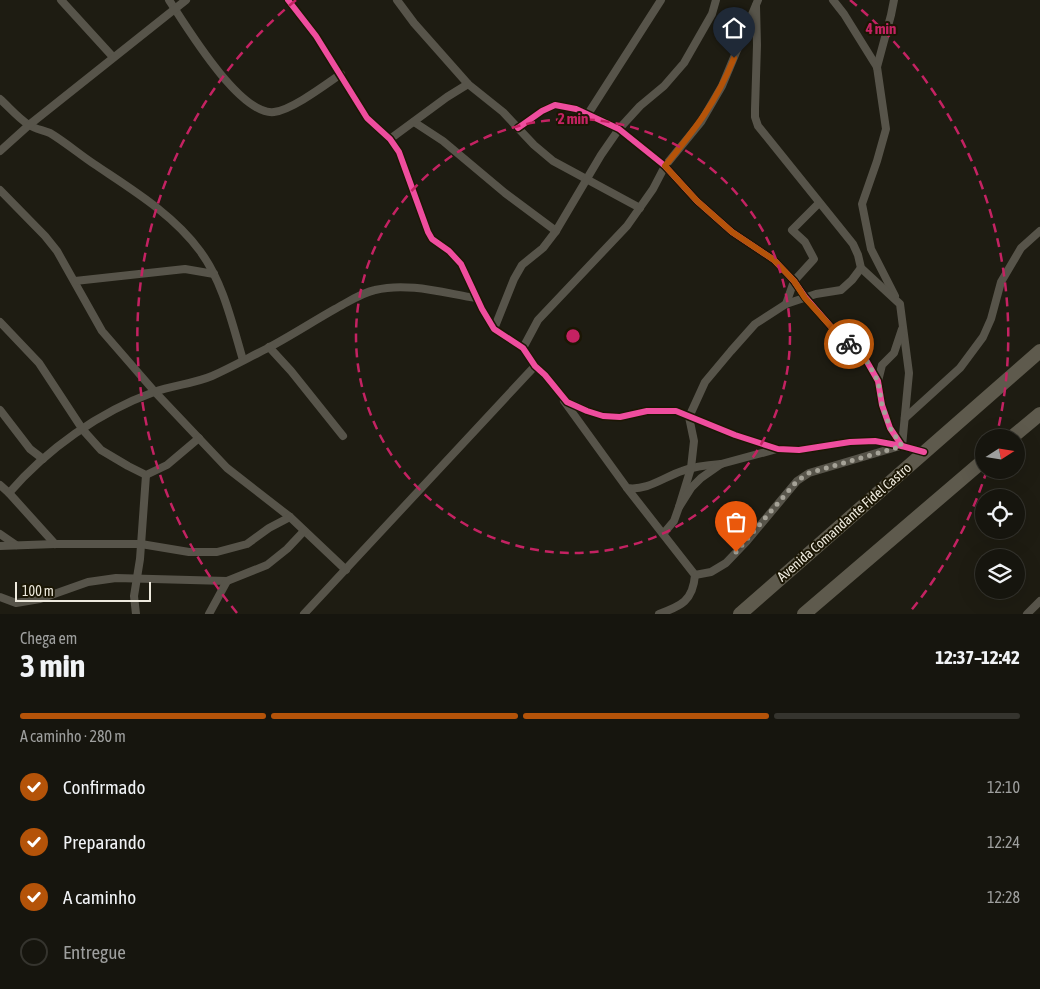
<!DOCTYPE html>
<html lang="pt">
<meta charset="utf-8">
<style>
:root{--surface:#16150e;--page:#23221c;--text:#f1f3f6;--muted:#9e9f9e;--line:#35342e;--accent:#b45309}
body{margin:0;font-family:"Asap Condensed",sans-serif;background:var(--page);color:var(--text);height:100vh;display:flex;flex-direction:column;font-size:19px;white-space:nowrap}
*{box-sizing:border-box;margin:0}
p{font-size:16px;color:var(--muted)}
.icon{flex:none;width:28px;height:28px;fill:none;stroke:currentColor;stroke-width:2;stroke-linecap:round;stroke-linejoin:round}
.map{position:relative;height:614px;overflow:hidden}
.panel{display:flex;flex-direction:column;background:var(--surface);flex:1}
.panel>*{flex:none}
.needle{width:32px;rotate:78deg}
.buttons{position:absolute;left:975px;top:429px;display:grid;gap:10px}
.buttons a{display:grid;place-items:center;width:50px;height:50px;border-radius:50%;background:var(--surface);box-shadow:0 5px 20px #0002,0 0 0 1px var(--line);font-size:25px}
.scale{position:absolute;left:15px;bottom:12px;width:136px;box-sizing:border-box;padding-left:5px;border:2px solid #eeeade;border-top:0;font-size:14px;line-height:18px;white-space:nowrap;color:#eeeade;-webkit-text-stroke:4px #1b1604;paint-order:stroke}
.pin{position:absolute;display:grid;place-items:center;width:42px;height:42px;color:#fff;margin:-51px -21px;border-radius:50% 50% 50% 0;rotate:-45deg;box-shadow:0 0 5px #0007}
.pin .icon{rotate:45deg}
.courier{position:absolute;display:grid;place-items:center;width:50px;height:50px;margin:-25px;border:4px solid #b45309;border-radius:50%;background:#fff;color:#222;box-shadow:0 1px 6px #0007}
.summary em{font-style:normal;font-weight:700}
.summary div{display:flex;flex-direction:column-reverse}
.summary{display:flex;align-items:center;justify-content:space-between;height:85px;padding:0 20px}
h1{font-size:32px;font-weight:700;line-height:38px}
.bar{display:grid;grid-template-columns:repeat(4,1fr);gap:8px 5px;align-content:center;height:60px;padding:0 20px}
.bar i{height:6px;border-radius:4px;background:var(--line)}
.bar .active{background:var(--accent)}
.bar p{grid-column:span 4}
ol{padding:0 20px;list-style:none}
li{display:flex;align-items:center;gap:15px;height:55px}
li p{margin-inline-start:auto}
li .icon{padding:5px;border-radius:50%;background:var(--accent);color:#fff;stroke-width:4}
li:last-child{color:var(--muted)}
li i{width:28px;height:28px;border:2px solid var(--line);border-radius:50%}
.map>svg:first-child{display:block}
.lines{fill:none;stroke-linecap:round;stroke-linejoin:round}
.minor{stroke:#57544a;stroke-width:8}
.motorway{stroke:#5e5a4d;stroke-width:14}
.cycleway-casing{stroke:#1b1604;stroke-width:9}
.cycleway{stroke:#ef4d9e;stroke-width:6}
.done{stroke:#a5a297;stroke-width:5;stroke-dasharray:0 9}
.route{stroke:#b45309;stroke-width:6}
.ring{fill:none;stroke:#c42262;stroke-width:2.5;stroke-dasharray:9 6}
.labels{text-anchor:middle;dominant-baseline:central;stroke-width:4;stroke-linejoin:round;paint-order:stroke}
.street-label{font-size:14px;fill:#eeeade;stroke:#1b1604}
.centre{fill:#c42262;stroke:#1b1604;stroke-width:2.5}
.ring-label{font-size:15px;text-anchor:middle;font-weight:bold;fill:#c42262;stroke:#1b1604;stroke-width:4;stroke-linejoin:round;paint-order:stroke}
</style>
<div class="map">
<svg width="1040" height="614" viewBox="0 0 1040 614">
<rect width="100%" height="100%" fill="#1e1c12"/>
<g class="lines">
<g class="minor">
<path d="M 61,0 L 113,57"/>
<path d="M 169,0 C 186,26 240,116 274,112 C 292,110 325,85 341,74"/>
<path d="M 288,0 L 316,36 L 367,118 L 390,139 L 399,152 L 428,232 L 432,239 L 449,251 L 461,264 L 482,309 L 494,329 L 523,348 L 535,366 L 545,375 L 567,402 L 587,411 L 603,416 L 620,417 L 647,411 L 676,411 L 735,435 L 778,449 L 799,450 L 850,442 L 875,441 L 902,446 L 924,452"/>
<path d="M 397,0 L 414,23 L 468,84 L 503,112 L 534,145 L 553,161 L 640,208"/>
<path d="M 833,0 L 844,14 L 877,67 L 886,129 L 877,161 L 862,204 L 871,249 L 895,296"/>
<path d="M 756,6 L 757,45 L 755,109 L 755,117 L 758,126 L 853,244 L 858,255 L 861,268 L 900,304 L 909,373 L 902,446"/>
<path d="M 877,67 L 891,15 L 894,0"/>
<path d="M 0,99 C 9,107 18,118 29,125 C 35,129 43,130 50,133 C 65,142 79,154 94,164 C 131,189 173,214 200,251 C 223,282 232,323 243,360"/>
<path d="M 588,114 L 661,0"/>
<path d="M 414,122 L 443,141 L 505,193 L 556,231"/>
<path d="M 518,128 L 542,111 L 555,105 L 576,109 L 619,129 L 665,166 L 697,201 L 732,232 L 774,260 L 794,281 L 805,297 L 833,329 L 866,360 L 878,381 L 882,405 L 890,428 L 902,446"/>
<path d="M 390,139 L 447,97 L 468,84"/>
<path d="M 0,151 L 29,125 L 186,0"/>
<path d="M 0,190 L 45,236 L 57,251 L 102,331 L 155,392 L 227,468 L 290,517 L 346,570"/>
<path d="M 75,281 L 185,269 L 214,274"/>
<path d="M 786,304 L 794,281 L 814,259 L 805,242 L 792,230 L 819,203"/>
<path d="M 0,322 L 39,363 L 83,430 L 101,450 L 128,466 L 146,475 L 167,465 L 199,438"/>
<path d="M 494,329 L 514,279 L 522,265 L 543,248 L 556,231 L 601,155 L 619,129 L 640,106 L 664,86 L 684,63 L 712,14 L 716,0"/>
<path d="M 269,347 L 291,371 L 343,436"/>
<path d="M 523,348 L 538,320 L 627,226 L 653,189 L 665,166 L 701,122 L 722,86 L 758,0"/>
<path d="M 878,381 L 882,365 L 894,353 L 902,329"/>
<path d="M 564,401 L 627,488 C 647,491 664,477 682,471 C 695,466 707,465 721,464"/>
<path d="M 0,410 L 30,449 L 43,459"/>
<path d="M 905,418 L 960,368 L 983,337 L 991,319 L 1001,282 L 1021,248 L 1040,231"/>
<path d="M 0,485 L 9,493 C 47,449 99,412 154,392 C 173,385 193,384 212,376 C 230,368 248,358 266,349 C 289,337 312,322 335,309 C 348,302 361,293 375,290 C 408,282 444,293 476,298"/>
<path d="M 627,488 L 695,575 C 693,601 681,606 659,614"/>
<path d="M 9,493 L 55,544"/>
<path d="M 679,507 L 691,468 L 694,441 L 689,417 L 705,382 L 731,351 L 755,324 L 786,304 L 816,294 L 841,290 L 852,280 L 861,268"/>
<path d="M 0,534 L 16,545"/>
<path d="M 663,534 L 674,521 L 679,507 L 691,488 L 701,478 L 721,464 L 777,449"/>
<path d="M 0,546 L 55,544 L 141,544 L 189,552 L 217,552 L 247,544 L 269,528 L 290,517"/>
<path d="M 695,575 L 711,572 L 726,563 L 747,541 L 797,481 L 809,473 L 900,446"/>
<path d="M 0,597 L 16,603 L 40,599 L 88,582 L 116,578 L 227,581"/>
<path d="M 136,614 L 134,596 L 140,559 L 146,475"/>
<path d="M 209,614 L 227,581 L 267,565 L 287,549 L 304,531"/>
<path d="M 304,614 L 535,366"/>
<path d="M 1027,614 L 1040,601"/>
</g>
<g class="motorway">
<path d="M 1011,438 L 1040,414"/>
<path d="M 740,614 L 1040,351"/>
<path d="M 804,614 L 984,460"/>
</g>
<defs>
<g id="cycleway">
<path d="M 288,0 L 316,36 L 367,118 L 390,139 L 399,152 L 428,232 L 432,239 L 449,251 L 461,264 L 482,309 L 494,329 L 523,348 L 535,366 L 545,375 L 567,402 L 587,411 L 603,416 L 620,417 L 647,411 L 676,411 L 735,435 L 778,449 L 799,450 L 850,442 L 875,441 L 902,446 L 924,452"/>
<path d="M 518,128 L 542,111 L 555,105 L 576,109 L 619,129 L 665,166 L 697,201 L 732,232 L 774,260 L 794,281 L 805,297 L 833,329 L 866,360 L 878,381 L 882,405 L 890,428 L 902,446"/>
</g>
</defs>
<use href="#cycleway" class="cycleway-casing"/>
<use href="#cycleway" class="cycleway"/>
</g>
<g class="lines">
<path class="done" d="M 736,552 L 797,481 L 809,473 L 902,446 L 890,428 L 882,405 L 878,381 L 866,360 L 849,344"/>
<path class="route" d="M 734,58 C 716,103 695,129 665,166 L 697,201 L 732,232 L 774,260 L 794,281 L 805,298 L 833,329 L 849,344"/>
</g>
<g class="ring">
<circle cx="573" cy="336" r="217"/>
<path d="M987 470A435 435 0 0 1 909 613M237 613A435 435 0 0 1 296 0M850 0A435 435 0 0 1 997 434"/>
</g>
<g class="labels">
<g class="street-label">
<text transform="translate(844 522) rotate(-41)">Avenida Comandante Fidel Castro</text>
</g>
</g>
<circle cx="573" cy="336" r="8" class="centre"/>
<g class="ring-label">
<text x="881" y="34">4 min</text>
<text x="573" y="124">2 min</text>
</g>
</svg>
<div class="buttons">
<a><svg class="needle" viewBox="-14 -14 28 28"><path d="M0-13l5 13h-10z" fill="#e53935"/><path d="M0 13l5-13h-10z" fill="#9e9f9e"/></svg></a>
<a><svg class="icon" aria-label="locate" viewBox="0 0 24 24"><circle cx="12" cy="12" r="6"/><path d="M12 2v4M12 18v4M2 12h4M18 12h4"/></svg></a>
<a><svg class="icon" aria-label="layers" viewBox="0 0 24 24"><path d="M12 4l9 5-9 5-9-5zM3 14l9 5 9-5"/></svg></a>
</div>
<div class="scale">100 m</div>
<div class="pin" style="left:736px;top:552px;background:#ea580c"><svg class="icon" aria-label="bag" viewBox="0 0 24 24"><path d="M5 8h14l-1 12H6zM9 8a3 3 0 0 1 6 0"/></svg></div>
<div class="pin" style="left:734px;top:58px;background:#1f2937"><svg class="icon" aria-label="home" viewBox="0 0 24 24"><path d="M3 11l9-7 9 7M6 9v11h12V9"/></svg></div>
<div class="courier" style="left:849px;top:344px"><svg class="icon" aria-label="bike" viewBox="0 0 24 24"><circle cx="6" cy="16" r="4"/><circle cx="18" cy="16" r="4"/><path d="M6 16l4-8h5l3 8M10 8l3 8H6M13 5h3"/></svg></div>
</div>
<section class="panel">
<div class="summary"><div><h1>3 min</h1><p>Chega em</p></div><em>12:37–12:42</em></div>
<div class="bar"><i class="active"></i><i class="active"></i><i class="active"></i><i></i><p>A caminho · 280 m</p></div>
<ol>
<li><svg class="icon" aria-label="check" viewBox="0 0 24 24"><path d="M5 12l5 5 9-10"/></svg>Confirmado<p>12:10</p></li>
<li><svg class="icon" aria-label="check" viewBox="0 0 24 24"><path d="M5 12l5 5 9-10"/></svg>Preparando<p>12:24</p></li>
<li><svg class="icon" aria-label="check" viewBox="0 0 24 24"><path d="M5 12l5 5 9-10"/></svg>A caminho<p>12:28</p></li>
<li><i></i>Entregue</li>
</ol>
</section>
